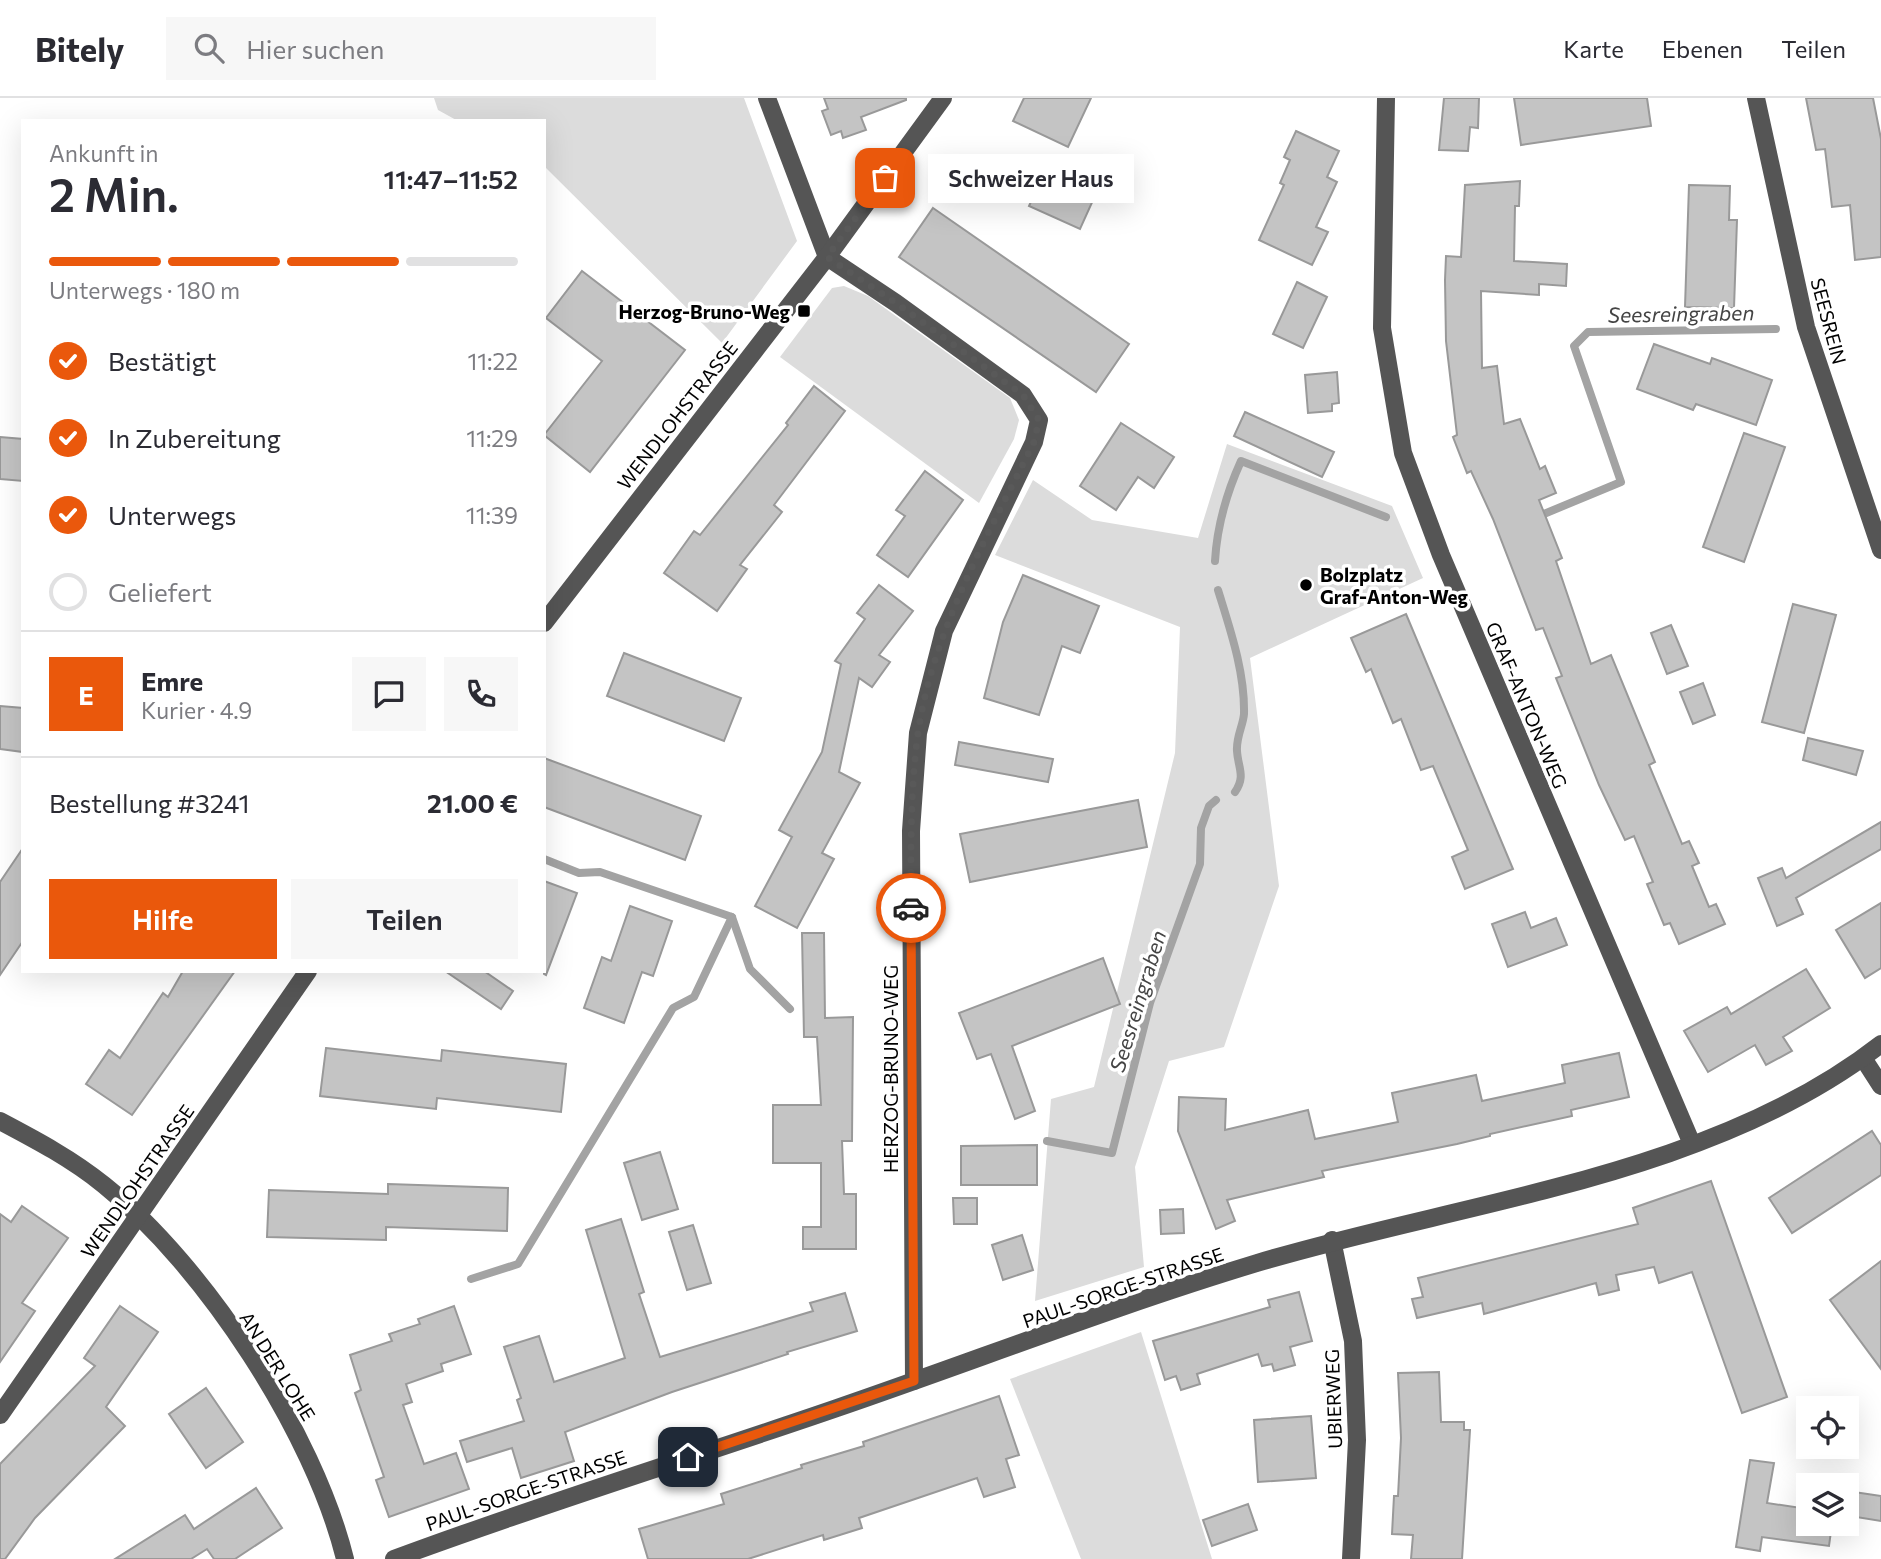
<!DOCTYPE html>
<html lang="de">
<meta charset="utf-8">
<style>
:root{--surface:#fff;--page:#f7f7f7;--text:#2b2b33;--muted:#7c7c81;--line:#e1e1e2;--accent:#ea580c}
body{margin:0;font-family:Commissioner,sans-serif;background:var(--page);color:var(--text);height:100vh;display:flex;flex-direction:column;font-size:26px;white-space:nowrap}
*{box-sizing:border-box;margin:0}
p{font-size:23px;color:var(--muted)}
.icon{flex:none;width:38px;height:38px;fill:none;stroke:currentColor;stroke-width:2;stroke-linecap:round;stroke-linejoin:round}
.map{position:relative;flex:1;overflow:hidden}
.sheet{position:absolute;left:21px;top:21px;width:525px;height:854px;display:flex;flex-direction:column;background:var(--surface);border-radius:0px;box-shadow:0 7px 28px #0002}
.sheet>*{flex:none}
.controls{position:absolute;left:1796px;top:1298px;display:grid;gap:14px}
.controls a{display:grid;place-items:center;width:63px;height:63px;border-radius:0px;background:var(--surface);box-shadow:0 7px 28px #0002;font-size:35px}
.pin{position:absolute;display:grid;place-items:center;width:60px;height:60px;color:#fff;margin:-30px;border-radius:14px;box-shadow:0 4px 10px #0006}
.courier{position:absolute;display:grid;place-items:center;width:70px;height:70px;margin:-35px;border:5px solid #ea580c;border-radius:50%;background:#fff;color:#222;box-shadow:0 2px 9px #0007}
.bubble{position:absolute;height:49px;border-radius:0px;background:var(--surface);box-shadow:0 7px 28px #0002;font-size:23px;font-weight:600;line-height:49px;text-align:center}
.headline em{font-style:normal;font-weight:600}
.headline div{display:flex;flex-direction:column-reverse}
.headline{display:flex;align-items:center;justify-content:space-between;height:119px;padding:0 28px}
h1{font-size:46px;font-weight:600;line-height:52px}
.bar{display:grid;grid-template-columns:repeat(4,1fr);gap:10px 7px;align-content:center;height:84px;padding:0 28px}
.bar i{height:9px;border-radius:5px;background:var(--line)}
.bar .selected{background:var(--accent)}
.bar p{grid-column:span 4}
.line{display:flex;align-items:center;gap:18px;padding:0 28px;border-top:2px solid var(--line)}
.line div{flex:1}
.round{display:grid;place-items:center;flex:none;width:74px;height:74px;border-radius:0px;background:var(--page)}
ol{padding:0 28px;list-style:none}
li{display:flex;align-items:center;gap:21px;height:77px}
li p{margin-inline-start:auto}
li .icon{padding:7px;border-radius:50%;background:var(--accent);color:#fff;stroke-width:4}
li:last-child{color:var(--muted)}
li i{width:38px;height:38px;border:4px solid var(--line);border-radius:50%}
.button{display:flex;gap:14px;margin-top:auto;padding:14px 28px}
.button a{flex:1;height:80px;border-radius:0px;background:var(--accent);color:#fff;font-size:28px;font-weight:600;line-height:80px;text-align:center}
.button a+a{background:var(--page);color:var(--text)}
header{display:flex;align-items:center;gap:42px;box-sizing:border-box;height:98px;padding:0 35px;background:var(--surface);border-bottom:2px solid var(--line)}
header strong{font-size:33px}
nav{display:flex;gap:38px;margin-inline-start:auto;font-size:24px}
.search{width:490px;height:63px;background:var(--page);display:flex;align-items:center;gap:18px;box-sizing:border-box;padding:0 24px;border-radius:0px;color:var(--muted);font-size:26px}
.map>svg:first-child{display:block}
.green{fill:#dcdcdc}
.lines{fill:none;stroke-linecap:round;stroke-linejoin:round}
.stream{stroke:#a3a3a3;stroke-width:8}
.building{fill:#c4c4c4;stroke:#999;stroke-width:2}
.minor{stroke:#555;stroke-width:18}
.done{stroke:#595959;stroke-width:7;stroke-dasharray:0 12.6}
.route{stroke:#ea580c;stroke-width:9}
.poi-dot{fill:#000;stroke:#fff;stroke-width:2.5}
.labels{text-anchor:middle;dominant-baseline:central;stroke-width:7;stroke-linejoin:round;paint-order:stroke}
.poi-label{font-size:19px;font-weight:bold;fill:#000;stroke:#fff;text-anchor:end}
.street-label{font-size:19px;fill:#000;stroke:#fff}
.water-label{font-size:21px;font-style:italic;fill:#444;stroke:#fff}
</style>
<header>
<strong>Bitely</strong>
<div class="search"><svg class="icon" aria-label="search" viewBox="0 0 24 24"><circle cx="10" cy="10" r="6"/><path d="M15 15l6 6"/></svg>Hier suchen</div>
<nav><a>Karte</a><a>Ebenen</a><a>Teilen</a></nav>
</header>
<div class="map">
<svg width="1881" height="1461" viewBox="0 0 1881 1461">
<rect width="100%" height="100%" fill="#fff"/>
<g class="green">
<path d="M 434,0 L 744,0 L 797,143 L 722,245 L 544,68 L 544,23 L 458,23 L 438,12 Z"/>
<path d="M 844,188 L 868,198 L 1010,300 L 1019,322 L 1014,341 L 979,405 L 780,259 L 832,190 Z"/>
<path d="M 1227,346 L 1392,408 L 1423,480 L 1250,560 L 1279,788 L 1224,949 L 1169,963 L 1135,1069 L 1144,1169 L 1035,1203 L 1051,1001 L 1094,989 L 1175,655 L 1180,529 L 995,457 L 1033,382 L 1092,422 L 1198,440 Z"/>
<path d="M 1141,1234 L 1212,1461 L 1081,1461 L 1010,1281 Z"/>
</g>
<g class="lines">
<g class="stream">
<path d="M 1539,418 L 1621,384 L 1574,248 L 1588,234 L 1776,231"/>
<path d="M 1215,463 C 1217,428 1227,394 1241,363 L 1386,419"/>
<path d="M 1218,492 C 1230,531 1245,574 1244,616 C 1243,628 1236,639 1237,653 C 1238,670 1246,678 1235,694"/>
<path d="M 544,761 L 579,775 L 600,774 L 732,819 L 750,871 L 790,911"/>
<path d="M 1047,1043 L 1112,1055 L 1150,905 L 1200,766 L 1201,730 L 1209,708 L 1216,702"/>
<path d="M 471,1181 L 518,1166 L 673,910 L 694,899 L 732,819"/>
</g>
</g>
<g class="building">
<path d="M 824,0 L 906,0 L 906,2 L 861,19 L 866,32 L 843,40 L 841,33 L 831,37 L 822,13 L 828,11 Z"/>
<path d="M 1024,0 L 1091,0 L 1068,49 L 1013,23 Z"/>
<path d="M 1444,0 L 1479,0 L 1478,30 L 1470,29 L 1468,53 L 1439,52 Z"/>
<path d="M 1514,0 L 1647,0 L 1651,28 L 1521,47 Z"/>
<path d="M 1806,0 L 1873,0 L 1881,41 L 1881,159 L 1855,162 L 1850,107 L 1832,109 L 1825,51 L 1816,52 Z"/>
<path d="M 1296,33 L 1339,53 L 1327,79 L 1337,84 L 1316,129 L 1328,134 L 1312,167 L 1259,142 L 1284,87 L 1280,85 L 1290,62 L 1284,59 Z"/>
<path d="M 1048,66 L 1099,89 L 1080,131 L 1029,108 Z"/>
<path d="M 1520,83 L 1519,108 L 1515,108 L 1514,163 L 1567,166 L 1566,188 L 1539,186 L 1539,197 L 1481,193 L 1482,270 L 1497,268 L 1504,326 L 1520,321 L 1540,371 L 1545,368 L 1556,395 L 1539,402 L 1562,460 L 1556,463 L 1591,566 L 1611,557 L 1655,664 L 1649,667 L 1682,746 L 1689,743 L 1699,765 L 1692,768 L 1709,809 L 1716,806 L 1725,826 L 1679,846 L 1670,825 L 1664,827 L 1647,786 L 1653,784 L 1634,738 L 1625,742 L 1599,687 L 1556,580 L 1562,578 L 1543,530 L 1536,532 L 1493,421 L 1471,373 L 1467,375 L 1453,339 L 1457,337 L 1446,243 L 1445,182 L 1446,158 L 1461,159 L 1465,87 Z"/>
<path d="M 1689,87 L 1730,88 L 1729,122 L 1737,122 L 1734,210 L 1685,209 Z"/>
<path d="M 933,110 L 1129,246 L 1096,294 L 899,159 Z"/>
<path d="M 582,173 L 685,252 L 590,374 L 544,337 L 602,263 L 546,220 Z"/>
<path d="M 1297,184 L 1327,199 L 1303,250 L 1273,236 Z"/>
<path d="M 1654,246 L 1710,266 L 1712,260 L 1772,282 L 1756,327 L 1696,306 L 1693,312 L 1637,291 Z"/>
<path d="M 1337,274 L 1339,305 L 1332,306 L 1332,313 L 1308,315 L 1305,277 Z"/>
<path d="M 814,288 L 845,313 L 774,407 L 782,414 L 740,467 L 747,471 L 717,513 L 664,475 L 694,433 L 700,437 L 788,327 L 786,325 Z"/>
<path d="M 1245,314 L 1334,354 L 1322,379 L 1234,338 Z"/>
<path d="M 1121,325 L 1174,359 L 1154,390 L 1138,379 L 1116,412 L 1080,388 Z"/>
<path d="M 1744,335 L 1785,349 L 1744,464 L 1703,449 Z"/>
<path d="M 0,339 L 23,341 L 23,383 L 0,381 Z"/>
<path d="M 925,373 L 963,402 L 908,479 L 877,457 L 905,418 L 896,412 Z"/>
<path d="M 1023,477 L 1099,508 L 1080,555 L 1062,548 L 1039,617 L 984,600 L 1003,524 Z"/>
<path d="M 879,487 L 913,513 L 879,557 L 890,564 L 872,589 L 859,580 L 839,674 L 860,685 L 822,755 L 834,761 L 797,830 L 755,808 L 792,739 L 779,732 L 822,654 L 841,566 L 835,563 L 865,521 L 857,515 Z"/>
<path d="M 1793,506 L 1836,517 L 1804,635 L 1762,624 Z"/>
<path d="M 1406,516 L 1513,771 L 1465,791 L 1452,759 L 1468,752 L 1433,668 L 1421,672 L 1401,621 L 1393,625 L 1371,571 L 1366,574 L 1351,540 Z"/>
<path d="M 1671,527 L 1688,568 L 1667,576 L 1651,535 Z"/>
<path d="M 624,555 L 741,600 L 724,643 L 607,598 Z"/>
<path d="M 1703,585 L 1715,617 L 1693,626 L 1680,594 Z"/>
<path d="M 0,608 L 23,610 L 23,654 L 0,651 Z"/>
<path d="M 1808,640 L 1863,653 L 1856,677 L 1803,662 Z"/>
<path d="M 959,644 L 1053,661 L 1048,684 L 955,667 Z"/>
<path d="M 544,660 L 701,718 L 685,762 L 544,709 Z"/>
<path d="M 1138,702 L 1147,749 L 970,784 L 960,736 Z"/>
<path d="M 1881,724 L 1881,751 L 1796,800 L 1803,816 L 1777,828 L 1758,780 L 1782,770 L 1786,780 Z"/>
<path d="M 23,750 L 23,843 L 0,877 L 0,784 Z"/>
<path d="M 544,783 L 577,795 L 546,877 L 544,876 Z"/>
<path d="M 1881,805 L 1881,870 L 1865,880 L 1836,832 Z"/>
<path d="M 630,808 L 672,823 L 653,878 L 642,874 L 624,925 L 584,910 L 602,859 L 611,863 Z"/>
<path d="M 1525,814 L 1531,830 L 1556,820 L 1567,847 L 1508,869 L 1492,826 Z"/>
<path d="M 802,835 L 824,835 L 825,920 L 853,919 L 852,1043 L 842,1043 L 844,1096 L 856,1096 L 856,1151 L 803,1151 L 803,1129 L 821,1129 L 821,1065 L 773,1065 L 773,1007 L 821,1007 L 817,939 L 804,939 Z"/>
<path d="M 1103,860 L 1120,906 L 1012,948 L 1035,1013 L 1015,1021 L 991,956 L 977,961 L 959,915 Z"/>
<path d="M 1806,871 L 1830,910 L 1783,939 L 1792,953 L 1766,967 L 1755,947 L 1708,974 L 1684,933 L 1727,909 L 1731,916 Z"/>
<path d="M 183,873 L 235,873 L 132,1017 L 86,986 L 109,952 L 120,960 L 163,895 L 168,899 Z"/>
<path d="M 445,873 L 484,873 L 513,893 L 501,911 Z"/>
<path d="M 326,950 L 441,963 L 442,952 L 566,966 L 561,1014 L 437,1000 L 436,1011 L 320,998 Z"/>
<path d="M 1619,955 L 1629,999 L 1571,1012 L 1572,1018 L 1490,1036 L 1490,1038 L 1457,1046 L 1322,1073 L 1324,1079 L 1227,1102 L 1235,1123 L 1216,1131 L 1178,1033 L 1179,999 L 1226,1001 L 1225,1032 L 1308,1012 L 1315,1041 L 1398,1024 L 1392,995 L 1476,977 L 1482,1003 L 1565,985 L 1562,967 Z"/>
<path d="M 1872,1033 L 1881,1047 L 1881,1077 L 1792,1135 L 1769,1100 Z"/>
<path d="M 1037,1047 L 1037,1087 L 961,1087 L 961,1048 Z"/>
<path d="M 660,1054 L 678,1111 L 642,1122 L 624,1065 Z"/>
<path d="M 1711,1083 L 1787,1299 L 1742,1315 L 1692,1174 L 1659,1185 L 1654,1169 L 1616,1177 L 1619,1192 L 1599,1197 L 1596,1185 L 1484,1216 L 1482,1205 L 1417,1220 L 1412,1201 L 1423,1199 L 1418,1180 L 1638,1126 L 1633,1110 Z"/>
<path d="M 388,1086 L 508,1090 L 507,1133 L 386,1129 L 386,1142 L 267,1139 L 269,1092 L 388,1096 Z"/>
<path d="M 953,1100 L 977,1100 L 977,1126 L 954,1126 Z"/>
<path d="M 22,1108 L 68,1140 L 22,1205 L 35,1213 L 0,1264 L 0,1116 L 11,1124 Z"/>
<path d="M 1183,1111 L 1184,1135 L 1161,1136 L 1160,1112 Z"/>
<path d="M 621,1121 L 644,1194 L 639,1196 L 660,1259 L 813,1213 L 810,1205 L 845,1195 L 857,1233 L 787,1254 L 788,1256 L 672,1294 L 565,1334 L 574,1363 L 521,1380 L 512,1350 L 467,1364 L 460,1343 L 524,1323 L 517,1302 L 521,1300 L 504,1249 L 539,1238 L 554,1284 L 625,1260 L 586,1132 Z"/>
<path d="M 693,1127 L 711,1185 L 687,1192 L 669,1134 Z"/>
<path d="M 1022,1137 L 1033,1172 L 1003,1182 L 992,1147 Z"/>
<path d="M 1881,1163 L 1881,1271 L 1830,1202 Z"/>
<path d="M 1299,1194 L 1312,1243 L 1290,1249 L 1295,1267 L 1274,1273 L 1272,1266 L 1262,1268 L 1258,1256 L 1197,1276 L 1200,1286 L 1181,1292 L 1176,1278 L 1165,1282 L 1153,1243 L 1270,1209 L 1268,1202 Z"/>
<path d="M 120,1208 L 158,1234 L 106,1309 L 125,1328 L 35,1420 L 5,1461 L 0,1461 L 0,1366 L 95,1268 L 84,1260 Z"/>
<path d="M 454,1208 L 471,1256 L 441,1266 L 443,1273 L 406,1286 L 412,1304 L 403,1307 L 424,1366 L 456,1355 L 469,1391 L 389,1419 L 376,1382 L 384,1379 L 355,1295 L 361,1292 L 350,1257 L 392,1243 L 389,1236 L 420,1226 L 418,1221 Z"/>
<path d="M 1439,1274 L 1441,1324 L 1464,1324 L 1464,1332 L 1470,1332 L 1462,1461 L 1411,1461 L 1413,1437 L 1392,1436 L 1394,1398 L 1398,1398 L 1401,1340 L 1398,1275 Z"/>
<path d="M 206,1290 L 243,1344 L 206,1370 L 169,1316 Z"/>
<path d="M 999,1298 L 1019,1357 L 1006,1361 L 1015,1389 L 984,1399 L 977,1380 L 859,1420 L 862,1430 L 824,1442 L 823,1437 L 748,1461 L 648,1461 L 639,1431 L 724,1406 L 721,1396 L 802,1370 L 801,1367 L 864,1348 L 863,1344 Z"/>
<path d="M 1311,1318 L 1316,1380 L 1258,1384 L 1254,1322 Z"/>
<path d="M 1750,1362 L 1774,1365 L 1767,1405 L 1808,1411 L 1808,1426 L 1832,1426 L 1829,1448 L 1762,1439 L 1760,1453 L 1736,1449 Z"/>
<path d="M 256,1390 L 282,1430 L 235,1461 L 214,1461 L 207,1451 L 191,1461 L 115,1461 L 185,1417 L 194,1431 Z"/>
<path d="M 1854,1394 L 1881,1398 L 1881,1423 L 1850,1418 Z"/>
<path d="M 1248,1406 L 1257,1432 L 1212,1448 L 1203,1422 Z"/>
</g>
<g class="lines">
<g class="minor">
<path d="M 767,0 L 827,159 L 896,205 L 1023,297 L 1039,322 L 1034,344 L 944,533 L 918,635 L 911,733 L 914,1283"/>
<path d="M 1386,0 L 1382,230 L 1403,355 L 1441,457 L 1692,1046"/>
<path d="M 1756,0 L 1806,229 L 1881,452"/>
<path d="M 544,525 L 827,159 L 943,0"/>
<path d="M 1863,960 L 1881,988"/>
<path d="M 0,1023 C 36,1042 72,1061 104,1087 C 205,1168 314,1335 345,1461"/>
<path d="M 1332,1142 L 1353,1243 L 1357,1342 L 1351,1461"/>
<path d="M 0,1317 L 308,873"/>
<path d="M 394,1461 C 541,1406 689,1361 837,1310 C 977,1262 1115,1208 1257,1165 C 1459,1104 1711,1079 1881,946"/>
</g>
</g>
<g class="lines">
<path class="done" d="M 885,80 L 827,159 L 896,205 L 1023,297 L 1039,322 L 1034,344 C 988,437 933,532 918,635 C 910,693 911,752 911,810"/>
<path class="route" d="M 688,1359 L 914,1283 L 911,810"/>
</g>
<g class="poi-dot">
<rect x="797" y="206" width="14" height="14" rx="3.5"/>
<circle cx="1306" cy="487" r="7"/>
</g>
<g class="labels">
<g class="poi-label">
<text x="790" y="213">Herzog-Bruno-Weg</text>
<text x="1320" y="476" text-anchor="start">Bolzplatz<tspan x="1320" dy="22">Graf-Anton-Weg</tspan></text>
</g>
<g class="street-label">
<text transform="translate(1829 223) rotate(75)">SEESREIN</text>
<text transform="translate(677 317) rotate(-52)">WENDLOHSTRASSE</text>
<text transform="translate(1527 607) rotate(67)">GRAF-ANTON-WEG</text>
<text transform="translate(890 971) rotate(-90)">HERZOG-BRUNO-WEG</text>
<text transform="translate(137 1083) rotate(-55)">WENDLOHSTRASSE</text>
<text transform="translate(1123 1189) rotate(-19)">PAUL-SORGE-STRASSE</text>
<text transform="translate(278 1268) rotate(58)">AN DER LOHE</text>
<text transform="translate(1333 1301) rotate(-92)">UBIERWEG</text>
<text transform="translate(526 1392) rotate(-19)">PAUL-SORGE-STRASSE</text>
</g>
<g class="water-label">
<text transform="translate(1681 215) rotate(-1)">Seesreingraben</text>
<text transform="translate(1137 903) rotate(-73)">Seesreingraben</text>
</g>
</g>
</svg>
<div class="controls">
<a><svg class="icon" aria-label="locate" viewBox="0 0 24 24"><circle cx="12" cy="12" r="6"/><path d="M12 2v4M12 18v4M2 12h4M18 12h4"/></svg></a>
<a><svg class="icon" aria-label="layers" viewBox="0 0 24 24"><path d="M12 4l9 5-9 5-9-5zM3 14l9 5 9-5"/></svg></a>
</div>
<div class="pin" style="left:885px;top:80px;background:#ea580c"><svg class="icon" aria-label="bag" viewBox="0 0 24 24"><path d="M5 8h14l-1 12H6zM9 8a3 3 0 0 1 6 0"/></svg></div>
<div class="pin" style="left:688px;top:1359px;background:#1f2937"><svg class="icon" aria-label="home" viewBox="0 0 24 24"><path d="M3 11l9-7 9 7M6 9v11h12V9"/></svg></div>
<div class="courier" style="left:911px;top:810px"><svg class="icon" aria-label="car" viewBox="0 0 24 24"><path d="M5 17H2v-5l4-1 3-4h7l3 4 3 1v5h-3M9 17h6M6 11h13"/><circle cx="7" cy="17" r="2"/><circle cx="17" cy="17" r="2"/></svg></div>
<div class="bubble" style="left:928px;top:56px;width:206px">Schweizer Haus</div>
<section class="sheet">
<div class="headline"><div><h1>2 Min.</h1><p>Ankunft in</p></div><em>11:47–11:52</em></div>
<div class="bar"><i class="selected"></i><i class="selected"></i><i class="selected"></i><i></i><p>Unterwegs · 180 m</p></div>
<ol>
<li><svg class="icon" aria-label="check" viewBox="0 0 24 24"><path d="M5 12l5 5 9-10"/></svg>Bestätigt<p>11:22</p></li>
<li><svg class="icon" aria-label="check" viewBox="0 0 24 24"><path d="M5 12l5 5 9-10"/></svg>In Zubereitung<p>11:29</p></li>
<li><svg class="icon" aria-label="check" viewBox="0 0 24 24"><path d="M5 12l5 5 9-10"/></svg>Unterwegs<p>11:39</p></li>
<li><i></i>Geliefert</li>
</ol>
<div class="line" style="height:126px"><b class="round" style="background:var(--accent);color:#fff">E</b><div><b>Emre</b><p>Kurier · 4.9</p></div><a class="round"><svg class="icon" aria-label="chat" viewBox="0 0 24 24"><path d="M4 5h16v11H9l-5 4z"/></svg></a><a class="round"><svg class="icon" aria-label="phone" viewBox="0 0 24 24"><path d="M5 4h4l2 5-3 2q2 4 5 5l2-3 5 2v4C11 20 4 13 5 4z"/></svg></a></div>
<div class="line" style="height:91px"><div>Bestellung #3241</div><b>21.00 €</b></div>
<div class="button"><a>Hilfe</a><a>Teilen</a></div>
</section>
</div>
